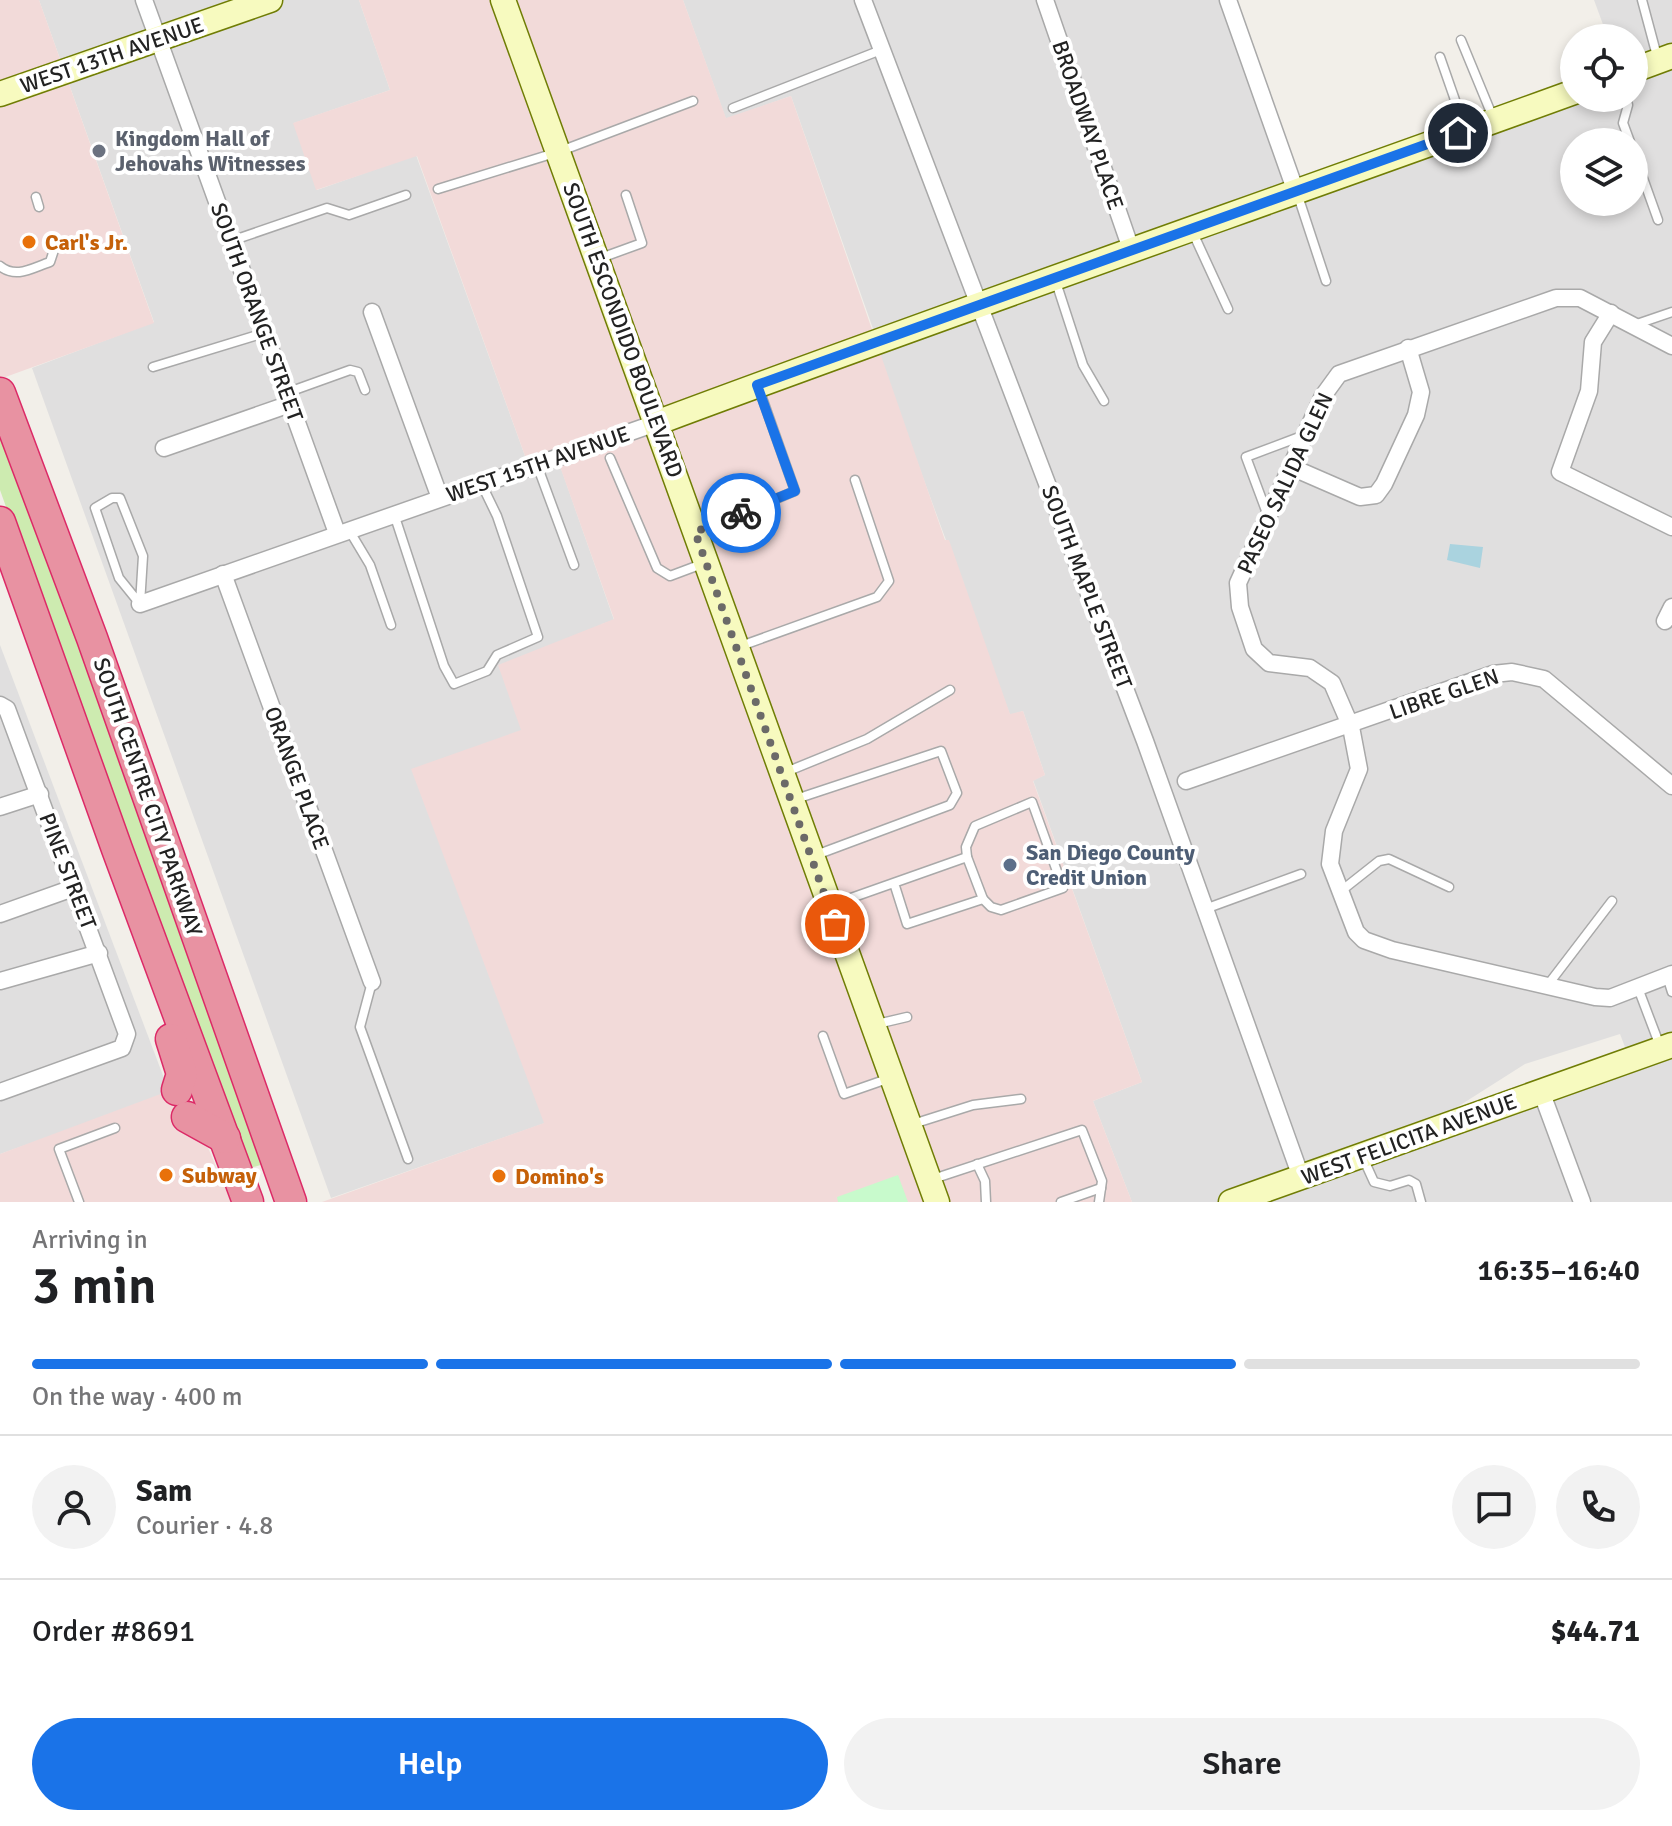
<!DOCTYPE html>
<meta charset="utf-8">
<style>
:root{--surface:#fff;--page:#f2f2f2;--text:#202124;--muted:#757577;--line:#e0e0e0;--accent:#1a73e8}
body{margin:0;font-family:Signika,sans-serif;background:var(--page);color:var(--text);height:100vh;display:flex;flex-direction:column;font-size:30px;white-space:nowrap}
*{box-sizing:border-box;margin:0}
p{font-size:26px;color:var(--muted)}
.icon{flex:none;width:44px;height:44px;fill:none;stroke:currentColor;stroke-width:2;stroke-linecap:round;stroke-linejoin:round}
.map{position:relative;height:1202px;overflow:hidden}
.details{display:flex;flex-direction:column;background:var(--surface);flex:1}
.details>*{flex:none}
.tools{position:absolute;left:1560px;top:24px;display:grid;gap:16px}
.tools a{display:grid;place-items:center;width:88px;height:88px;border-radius:50%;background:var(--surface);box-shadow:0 4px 12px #0003;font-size:40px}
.pin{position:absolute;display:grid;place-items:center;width:68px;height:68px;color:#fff;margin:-34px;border:4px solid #fff;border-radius:50%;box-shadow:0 2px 8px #0007}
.courier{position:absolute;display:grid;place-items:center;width:80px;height:80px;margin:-40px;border:6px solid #1a73e8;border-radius:50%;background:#fff;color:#222;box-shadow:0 2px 10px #0007}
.headline em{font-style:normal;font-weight:600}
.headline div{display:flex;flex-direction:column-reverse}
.headline{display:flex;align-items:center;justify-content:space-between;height:136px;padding:0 32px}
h1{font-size:52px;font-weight:600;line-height:60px}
.bar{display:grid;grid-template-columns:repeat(4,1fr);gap:12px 8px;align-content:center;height:96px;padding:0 32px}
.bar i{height:10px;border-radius:6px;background:var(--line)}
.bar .current{background:var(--accent)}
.bar p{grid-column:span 4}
.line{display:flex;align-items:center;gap:20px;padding:0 32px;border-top:2px solid var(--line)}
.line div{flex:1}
.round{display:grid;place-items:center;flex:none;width:84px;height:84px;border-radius:42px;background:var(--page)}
.button{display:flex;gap:16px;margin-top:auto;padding:16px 32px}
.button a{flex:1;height:92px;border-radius:48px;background:var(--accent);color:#fff;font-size:32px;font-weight:600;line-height:92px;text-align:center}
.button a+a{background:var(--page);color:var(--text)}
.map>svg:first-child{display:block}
.residential{fill:#e0dfdf;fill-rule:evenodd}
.commercial{fill:#f2dad9}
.grass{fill:#cdebb0}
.park{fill:#c8facc}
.water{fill:#aad3df}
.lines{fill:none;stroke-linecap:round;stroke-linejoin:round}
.lane-casing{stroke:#a9a9a9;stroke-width:11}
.street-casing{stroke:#a9a9a9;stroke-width:19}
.secondary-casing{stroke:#707d05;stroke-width:27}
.highway-casing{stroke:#dc2a67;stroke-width:33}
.lane{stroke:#fff;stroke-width:8}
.street{stroke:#fff;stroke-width:16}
.secondary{stroke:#f7fabf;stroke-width:24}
.highway{stroke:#e892a2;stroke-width:30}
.done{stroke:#6b6a68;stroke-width:8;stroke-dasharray:0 14.4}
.route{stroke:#1a73e8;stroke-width:10}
.worship-dot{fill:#6b7280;stroke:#fff;stroke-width:3}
.food-dot{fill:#e8710a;stroke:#fff;stroke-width:3}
.service-dot{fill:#5c6f8a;stroke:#fff;stroke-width:3}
.labels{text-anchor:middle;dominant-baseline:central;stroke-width:8;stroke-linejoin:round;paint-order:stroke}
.street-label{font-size:22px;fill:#222;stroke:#fff}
.worship-label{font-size:22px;font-weight:bold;fill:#5b616d;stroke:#fff;text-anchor:start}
.food-label{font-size:22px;font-weight:bold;fill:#c56008;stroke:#fff;text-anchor:start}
.service-label{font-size:22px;font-weight:bold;fill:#4e5e75;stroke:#fff;text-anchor:start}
</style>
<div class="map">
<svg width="1672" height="1202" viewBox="0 0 1672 1202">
<rect width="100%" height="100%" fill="#f2efe9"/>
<g class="residential">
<path d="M 39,0 L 359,0 L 390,90 L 294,123 L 317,190 L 416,155 L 529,467 L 557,457 L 614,620 L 602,624 L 518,1050 L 545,1123 L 331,1198 L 32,368 L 154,322 Z"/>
<path d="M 683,0 L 1228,0 L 1297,192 L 1574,98 L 1634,98 L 1634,38 L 1608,38 L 1594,0 L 1672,0 L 1672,1202 L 1132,1202 L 1093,1101 L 1142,1082 L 1033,780 L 1045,775 L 1023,711 L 1010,715 L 873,341 L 877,340 L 791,96 L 726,119 ZM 1574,142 L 1634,142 L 1634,202 L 1574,202 ZM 1620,1034 L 1633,1068 L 1410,1137 L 1525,1064 Z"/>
<path d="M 0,645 L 170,1094 L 0,1154 Z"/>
</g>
<g class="commercial">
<path d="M 0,0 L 39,0 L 154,323 L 0,379 Z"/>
<path d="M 359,0 L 683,0 L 726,118 L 791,96 L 945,540 L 949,540 L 1010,714 L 1023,711 L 1045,775 L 1033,781 L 1142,1082 L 1093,1101 L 1132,1202 L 322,1202 L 544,1123 L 411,769 L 521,730 L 498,665 L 614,619 L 557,458 L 529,467 L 417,156 L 316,190 L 293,123 L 390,90 Z"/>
<path d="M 182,1086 L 231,1202 L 0,1202 L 0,1154 Z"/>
</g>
<path class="grass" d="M 0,421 L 267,1163 L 244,1170 L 0,490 Z"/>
<path class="park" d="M 898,1175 L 908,1202 L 838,1202 L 837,1197 Z"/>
<path class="water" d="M 1450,544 L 1483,547 L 1480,568 L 1447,560 Z"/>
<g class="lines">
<defs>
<g id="lane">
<path d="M 1642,0 L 1657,56"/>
<path d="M 1461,40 L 1494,120"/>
<path d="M 1440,57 L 1455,100 L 1450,110 L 1458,132"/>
<path d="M 1626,98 L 1628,105 L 1623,123 L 1630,142"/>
<path d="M 733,108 L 881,50"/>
<path d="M 1634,153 L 1658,220"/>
<path d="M 438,189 L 558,152 L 693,101"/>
<path d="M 1297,193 L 1326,281"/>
<path d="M 36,197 L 39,207"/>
<path d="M 1193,233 L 1228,309"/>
<path d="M 231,241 L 327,208 L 349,215 L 406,195"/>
<path d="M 598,259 L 642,243 L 626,195"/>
<path d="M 0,266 C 16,279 32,268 50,262 L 54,250"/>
<path d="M 1055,279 L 1083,365 L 1104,401"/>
<path d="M 1634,325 L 1672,312"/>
<path d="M 153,367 L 264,333"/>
<path d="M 286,393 L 350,370 L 358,372 L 365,390"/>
<path d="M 610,458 L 657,568 L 670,576 L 702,564"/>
<path d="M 537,465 L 574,565"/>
<path d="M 112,498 L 120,498 L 143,556 L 140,604 L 119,578 L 95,508 Z"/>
<path d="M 394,514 L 444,666 L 454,684 L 487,671 L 497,655 L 538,637 L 497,516 L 481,483"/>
<path d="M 1268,516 L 1246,457 L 1302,436"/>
<path d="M 349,530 L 370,565 L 391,625"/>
<path d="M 697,532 L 795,491 L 759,389"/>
<path d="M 738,647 L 877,597 L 889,581 L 855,480"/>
<path d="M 786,772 L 867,739 L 950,690"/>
<path d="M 796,799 L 941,751 L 957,793 L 950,805 L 816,855"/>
<path d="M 967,857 L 966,847 L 975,826 L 1032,802 L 1063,888 L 1001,910 L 991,907 L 983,899"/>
<path d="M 1341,891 L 1379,861 L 1389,859 L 1449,887"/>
<path d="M 834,904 L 967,857 L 983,899 L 907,924 L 894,883"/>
<path d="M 1205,909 L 1301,874"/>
<path d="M 1667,976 L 1672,992"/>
<path d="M 372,982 L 360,1027 L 408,1159"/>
<path d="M 1547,986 L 1612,901"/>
<path d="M 1638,988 L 1660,1046"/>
<path d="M 877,1024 L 907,1017"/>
<path d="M 823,1036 L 844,1094 L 890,1078"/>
<path d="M 913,1124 L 973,1105 L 1021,1099"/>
<path d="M 1364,1160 L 1374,1182 L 1390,1186 L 1409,1180 L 1416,1184 L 1421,1202"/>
<path d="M 977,1164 L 985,1181 L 986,1202"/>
<path d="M 933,1179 L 1082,1130 L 1102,1181 L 1099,1202"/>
<path d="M 79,1202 L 59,1149 L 115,1128"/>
<path d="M 1061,1202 L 1101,1188"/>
</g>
<g id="street">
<path d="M 144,0 L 337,533"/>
<path d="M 863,0 L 1145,741 L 1301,1177"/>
<path d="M 1045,0 L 1131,249"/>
<path d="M 1228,0 L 1296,192"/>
<path d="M 372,312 L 440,498"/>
<path d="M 1611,313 L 1593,342 L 1589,391 L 1560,472 L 1672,527"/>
<path d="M 1672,346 L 1580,298 L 1556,298 L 1339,374 L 1323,396 L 1238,583 L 1240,607 L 1254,649 L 1269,663 L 1310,668 L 1332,683 L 1351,727 L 1359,769 L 1334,831 L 1330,864 L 1356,932 L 1364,940 L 1392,950 L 1595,997 L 1610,998 L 1672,974"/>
<path d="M 164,448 L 290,404"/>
<path d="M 1291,467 L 1360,497 L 1376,495 L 1384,484 L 1416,415 L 1421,392 L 1408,348"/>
<path d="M 223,574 L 372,982"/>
<path d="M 140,604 L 656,423"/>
<path d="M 1665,621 L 1672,607"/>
<path d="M 0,705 L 7,709 L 127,1034 L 122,1048 L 0,1092"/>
<path d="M 1186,781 L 1493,674 L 1512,672 L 1544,679 L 1672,786"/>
<path d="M 0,807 L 40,794"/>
<path d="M 0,914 L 73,888"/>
<path d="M 0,981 L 99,953"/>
<path d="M 1541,1091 L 1582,1202"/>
</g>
<g id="secondary">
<path d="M 503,0 L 937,1202"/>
<path d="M 1634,70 L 1672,56"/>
<path d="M 0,94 L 270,0"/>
<path d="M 656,423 C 961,309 1268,203 1574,92"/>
<path d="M 1231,1202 L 1672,1045"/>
</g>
<g id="highway">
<path d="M 0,393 L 92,638 L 291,1202"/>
<path d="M 0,522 L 117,849 L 248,1202"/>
<path d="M 171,1039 L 182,1074 L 177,1090"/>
<path d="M 187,1117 L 225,1138"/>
</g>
</defs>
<use href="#lane" class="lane-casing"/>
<use href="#street" class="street-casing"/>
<use href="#secondary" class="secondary-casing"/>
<use href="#highway" class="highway-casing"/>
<use href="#lane" class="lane"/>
<use href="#street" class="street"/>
<use href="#secondary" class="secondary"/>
<use href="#highway" class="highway"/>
</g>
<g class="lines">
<path class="done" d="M 741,513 L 695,532 L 835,924"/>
<path class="route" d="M 741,513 L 795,491 L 757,385 L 1458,133"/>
</g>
<circle class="worship-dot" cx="99" cy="151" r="8"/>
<g class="food-dot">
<circle cx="29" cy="242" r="8"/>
<circle cx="166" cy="1175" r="8"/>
<circle cx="499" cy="1176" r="8"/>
</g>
<circle class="service-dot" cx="1010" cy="865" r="8"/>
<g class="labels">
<g class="street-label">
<text transform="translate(112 55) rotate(-19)">WEST 13TH AVENUE</text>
<text transform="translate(1088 125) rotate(71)">BROADWAY PLACE</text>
<text transform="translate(257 312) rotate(70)">SOUTH ORANGE STREET</text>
<text transform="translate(623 330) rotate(70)">SOUTH ESCONDIDO BOULEVARD</text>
<text transform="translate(538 464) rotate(-19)">WEST 15TH AVENUE</text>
<text transform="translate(1285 483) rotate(-65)">PASEO SALIDA GLEN</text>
<text transform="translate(1087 587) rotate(69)">SOUTH MAPLE STREET</text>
<text transform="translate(1444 694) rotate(-19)">LIBRE GLEN</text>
<text transform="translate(297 778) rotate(70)">ORANGE PLACE</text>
<text transform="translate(148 797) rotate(71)">SOUTH CENTRE CITY PARKWAY</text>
<text transform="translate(68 871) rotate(69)">PINE STREET</text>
<text transform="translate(1409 1139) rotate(-20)">WEST FELICITA AVENUE</text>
</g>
<g class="worship-label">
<text x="115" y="138">Kingdom Hall of<tspan x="115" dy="25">Jehovahs Witnesses</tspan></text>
</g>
<g class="food-label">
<text x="45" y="242">Carl's Jr.</text>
<text x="182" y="1175">Subway</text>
<text x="515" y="1176">Domino's</text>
</g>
<g class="service-label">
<text x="1026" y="852">San Diego County<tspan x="1026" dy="25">Credit Union</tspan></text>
</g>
</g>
</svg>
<div class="tools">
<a><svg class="icon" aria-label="locate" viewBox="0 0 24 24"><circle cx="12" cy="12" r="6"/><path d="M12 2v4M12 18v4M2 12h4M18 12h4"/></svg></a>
<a><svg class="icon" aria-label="layers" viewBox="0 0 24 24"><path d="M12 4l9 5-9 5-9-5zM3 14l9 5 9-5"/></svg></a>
</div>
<div class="pin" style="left:835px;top:924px;background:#ea580c"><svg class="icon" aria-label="bag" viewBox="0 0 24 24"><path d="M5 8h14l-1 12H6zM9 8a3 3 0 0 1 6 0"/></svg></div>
<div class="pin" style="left:1458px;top:133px;background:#1f2937"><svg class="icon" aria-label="home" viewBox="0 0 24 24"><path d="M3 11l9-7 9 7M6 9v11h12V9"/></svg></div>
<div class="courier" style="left:741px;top:513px"><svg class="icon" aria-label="bike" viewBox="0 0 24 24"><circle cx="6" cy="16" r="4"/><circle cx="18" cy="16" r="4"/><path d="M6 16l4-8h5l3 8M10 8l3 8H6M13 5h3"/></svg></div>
</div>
<section class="details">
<div class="headline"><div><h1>3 min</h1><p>Arriving in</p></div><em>16:35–16:40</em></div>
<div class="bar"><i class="current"></i><i class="current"></i><i class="current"></i><i></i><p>On the way · 400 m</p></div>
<div class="line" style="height:144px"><a class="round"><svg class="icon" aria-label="person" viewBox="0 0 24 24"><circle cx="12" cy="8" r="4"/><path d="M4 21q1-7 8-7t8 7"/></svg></a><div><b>Sam</b><p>Courier · 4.8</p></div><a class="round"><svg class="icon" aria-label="chat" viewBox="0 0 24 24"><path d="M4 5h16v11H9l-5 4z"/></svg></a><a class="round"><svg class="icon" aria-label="phone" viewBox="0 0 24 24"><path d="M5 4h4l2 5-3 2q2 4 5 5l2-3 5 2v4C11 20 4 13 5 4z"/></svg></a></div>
<div class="line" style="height:104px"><div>Order #8691</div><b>$44.71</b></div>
<div class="button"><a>Help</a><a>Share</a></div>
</section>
